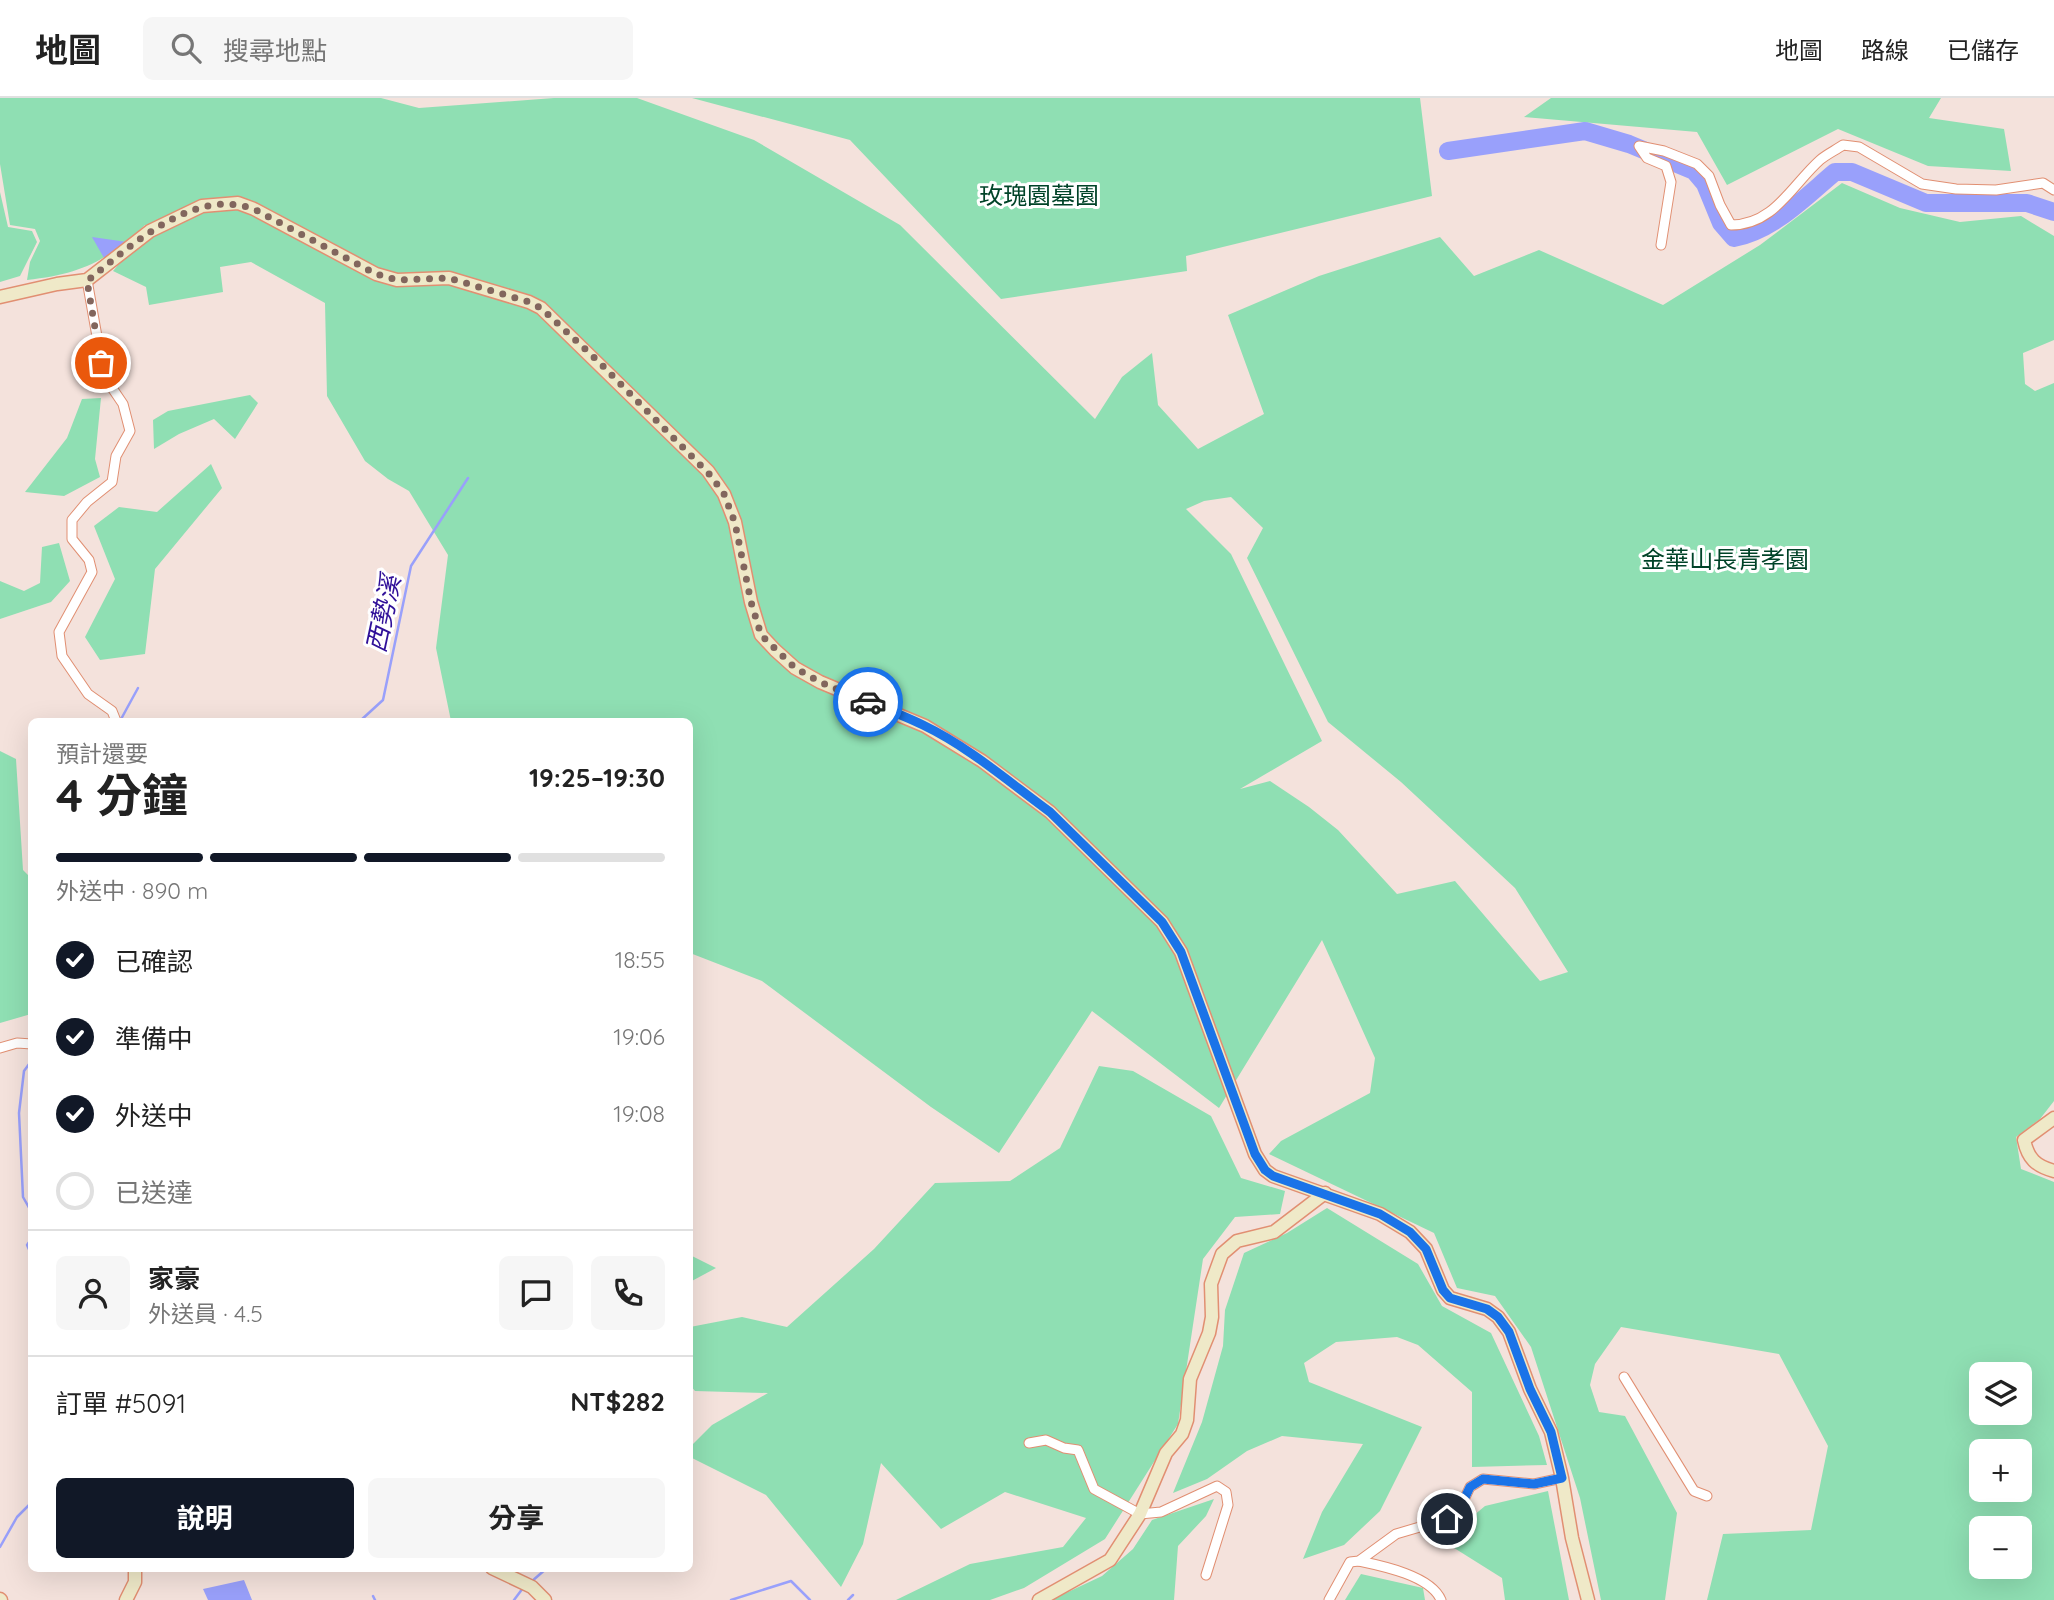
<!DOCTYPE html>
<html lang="zh-TW">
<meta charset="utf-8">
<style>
:root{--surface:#fff;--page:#f6f6f6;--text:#222;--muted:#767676;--line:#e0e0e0;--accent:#111827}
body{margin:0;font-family:Quicksand,"Noto Sans TC",sans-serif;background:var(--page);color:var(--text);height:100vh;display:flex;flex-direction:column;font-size:26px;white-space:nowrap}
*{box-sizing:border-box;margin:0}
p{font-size:23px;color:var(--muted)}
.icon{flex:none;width:38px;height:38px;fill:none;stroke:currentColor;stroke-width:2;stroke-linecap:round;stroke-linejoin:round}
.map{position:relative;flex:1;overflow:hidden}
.details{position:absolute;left:28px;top:620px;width:665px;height:854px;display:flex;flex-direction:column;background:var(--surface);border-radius:10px;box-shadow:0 7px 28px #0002}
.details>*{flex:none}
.controls{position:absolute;left:1969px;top:1264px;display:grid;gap:14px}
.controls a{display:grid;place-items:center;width:63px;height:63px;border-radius:10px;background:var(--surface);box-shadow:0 7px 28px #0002;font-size:35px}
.pin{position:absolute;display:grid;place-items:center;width:60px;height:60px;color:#fff;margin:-30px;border:4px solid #fff;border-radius:50%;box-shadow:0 2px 7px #0007}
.courier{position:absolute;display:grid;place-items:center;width:70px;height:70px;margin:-35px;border:5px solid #1a73e8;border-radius:50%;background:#fff;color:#222;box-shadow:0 2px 9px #0007}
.headline em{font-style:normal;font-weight:700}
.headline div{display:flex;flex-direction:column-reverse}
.headline{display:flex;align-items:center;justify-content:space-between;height:119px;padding:0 28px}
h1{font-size:46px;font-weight:700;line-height:52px}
.bar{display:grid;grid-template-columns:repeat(4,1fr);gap:10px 7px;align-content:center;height:84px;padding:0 28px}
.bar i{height:9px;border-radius:5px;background:var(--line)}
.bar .active{background:var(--accent)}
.bar p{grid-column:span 4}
.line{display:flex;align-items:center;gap:18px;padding:0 28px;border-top:2px solid var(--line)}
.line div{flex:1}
.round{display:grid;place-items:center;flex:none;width:74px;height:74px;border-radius:10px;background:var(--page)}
ol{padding:0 28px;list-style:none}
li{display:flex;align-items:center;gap:21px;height:77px}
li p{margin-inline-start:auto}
li .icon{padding:7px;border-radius:50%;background:var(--accent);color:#fff;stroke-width:4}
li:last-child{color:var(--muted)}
li i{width:38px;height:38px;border:4px solid var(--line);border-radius:50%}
.action{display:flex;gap:14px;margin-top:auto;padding:14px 28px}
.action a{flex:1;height:80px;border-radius:10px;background:var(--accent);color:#fff;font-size:28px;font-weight:700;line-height:80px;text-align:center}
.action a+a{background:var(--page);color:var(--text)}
header{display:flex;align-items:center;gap:42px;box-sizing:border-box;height:98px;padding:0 35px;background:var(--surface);border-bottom:2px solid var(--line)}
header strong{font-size:33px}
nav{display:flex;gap:38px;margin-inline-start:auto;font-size:24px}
.search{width:490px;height:63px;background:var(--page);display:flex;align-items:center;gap:18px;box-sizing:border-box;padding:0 24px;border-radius:10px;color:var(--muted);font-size:26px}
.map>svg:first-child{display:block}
.green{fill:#8fdfb3;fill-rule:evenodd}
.water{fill:#99a0fb}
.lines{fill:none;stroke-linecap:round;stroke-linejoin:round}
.stream{stroke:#99a0fb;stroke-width:2.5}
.river{stroke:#99a0fb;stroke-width:18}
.street-casing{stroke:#e18f72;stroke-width:11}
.secondary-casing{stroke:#e18f72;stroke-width:15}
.street{stroke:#fff;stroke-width:9}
.secondary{stroke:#efe9c8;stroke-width:12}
.done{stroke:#82665d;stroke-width:7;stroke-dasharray:0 12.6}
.route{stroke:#1a73e8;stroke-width:9}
.labels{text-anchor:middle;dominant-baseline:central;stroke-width:6;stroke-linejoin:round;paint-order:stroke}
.park-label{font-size:24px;fill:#004328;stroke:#fff}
.water-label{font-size:26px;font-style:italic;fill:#301099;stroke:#fff}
</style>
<header>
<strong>地圖</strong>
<div class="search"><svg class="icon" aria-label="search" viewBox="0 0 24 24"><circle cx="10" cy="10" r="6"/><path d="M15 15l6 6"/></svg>搜尋地點</div>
<nav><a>地圖</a><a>路線</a><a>已儲存</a></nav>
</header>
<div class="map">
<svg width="2054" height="1502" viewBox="0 0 2054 1502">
<rect width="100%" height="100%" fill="#f4e2dc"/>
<g class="green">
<path d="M 0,0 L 381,0 L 419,10 L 554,0 L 637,0 L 754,42 L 900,127 L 1095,321 L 1122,279 L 1152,255 L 1158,307 L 1198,351 L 1264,316 L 1228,217 L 1319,178 L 1440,139 L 1474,178 L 1539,152 L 1663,207 L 1760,147 L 1842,85 L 1900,110 L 1960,124 L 2021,118 L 2054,138 L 2054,242 L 2023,255 L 2025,286 L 2035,293 L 2054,285 L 2054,1003 L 2040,1021 L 2016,1039 L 2021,1071 L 2054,1084 L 2054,1502 L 1707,1502 L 1723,1436 L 1811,1432 L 1828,1348 L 1779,1256 L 1621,1229 L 1595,1266 L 1590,1287 L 1599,1314 L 1625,1318 L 1677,1415 L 1665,1502 L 1601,1502 L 1580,1400 L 1531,1249 L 1495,1198 L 1457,1190 L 1434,1135 L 1269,1056 L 1281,1043 L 1370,995 L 1375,960 L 1322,842 L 1219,1010 L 1092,913 L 999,1055 L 931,1009 L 762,883 L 690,855 L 690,623 L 451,623 L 436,550 L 448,457 L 409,393 L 388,381 L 365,363 L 327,298 L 325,205 L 251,164 L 220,169 L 223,194 L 149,207 L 146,189 L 113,173 L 151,129 L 145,127 C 106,164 80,176 27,182 L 30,164 L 40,143 L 35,131 L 10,127 L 0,66 ZM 1231,399 L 1263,430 L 1247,460 L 1328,624 L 1401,684 L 1515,790 L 1568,874 L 1540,883 L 1455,783 L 1397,796 L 1338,732 L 1309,709 L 1270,683 L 1240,691 L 1322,643 L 1231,456 L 1186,411 L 1204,403 ZM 1981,1276 L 2020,1276 L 2020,1314 L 1981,1314 ZM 1981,1353 L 2020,1353 L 2020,1391 L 1981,1391 ZM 1981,1430 L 2020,1430 L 2020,1468 L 1981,1468 Z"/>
<path d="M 692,0 L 1420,0 L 1432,98 L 1186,158 L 1187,173 L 1001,201 L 850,42 Z"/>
<path d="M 1551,0 L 1941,0 L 1929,20 L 2004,31 L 2011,73 L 1928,68 L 1838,31 L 1727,87 L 1697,34 L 1524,19 Z"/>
<path d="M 0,94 L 8,129 L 32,133 L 37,144 L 20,178 L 0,184 Z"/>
<path d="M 250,297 L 258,305 L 235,341 L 214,321 L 179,336 L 154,351 L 153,322 L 168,313 Z"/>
<path d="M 101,300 L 95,361 L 100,379 L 64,398 L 25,394 L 67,340 L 82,301 Z"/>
<path d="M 211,366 L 222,390 L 155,471 L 145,556 L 100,562 L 85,539 L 115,481 L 94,428 L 119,409 L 157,414 Z"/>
<path d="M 59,445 L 70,483 L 51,504 L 0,521 L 0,483 L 24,493 L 40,485 L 42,449 Z"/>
<path d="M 0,653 L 16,661 L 23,772 L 32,781 L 31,916 L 0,925 Z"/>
<path d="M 1099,968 L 1133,973 L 1211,1018 L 1241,1080 L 1285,1093 L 1280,1116 L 1235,1119 L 1203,1161 L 1178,1326 L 1105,1441 L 1024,1490 L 990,1502 L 896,1502 L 970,1466 L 1063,1449 L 1086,1420 L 1005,1394 L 941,1431 L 881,1365 L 863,1446 L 841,1489 L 766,1397 L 690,1359 L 690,1349 L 712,1327 L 768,1295 L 695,1293 L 690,1287 L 690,1229 L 742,1219 L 787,1229 L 874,1151 L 935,1085 L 1010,1083 L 1060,1050 Z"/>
<path d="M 1327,1110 L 1418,1166 L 1442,1208 L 1491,1235 L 1539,1338 L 1547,1367 L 1472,1369 L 1472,1294 L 1418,1247 L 1397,1239 L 1336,1244 L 1304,1265 L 1309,1284 L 1422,1329 L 1380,1413 L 1344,1447 L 1303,1461 L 1322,1414 L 1363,1346 L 1282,1338 L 1247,1353 L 1207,1381 L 1173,1395 L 1202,1324 L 1223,1248 L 1225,1212 L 1244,1155 L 1287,1135 Z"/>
<path d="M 690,1157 L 716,1170 L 690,1184 Z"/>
<path d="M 1548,1393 L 1569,1502 L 1505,1502 L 1502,1480 L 1443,1443 L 1485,1408 Z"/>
<path d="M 1214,1401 L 1206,1418 L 1178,1448 L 1174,1502 L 1051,1502 L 1102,1478 L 1133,1451 L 1152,1422 Z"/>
<path d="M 1361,1476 L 1423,1490 L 1425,1502 L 1345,1502 Z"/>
</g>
<g class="water">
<path d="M 92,139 L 127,144 L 104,160 Z"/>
<path d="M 244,1482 L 252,1502 L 208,1502 L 203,1491 Z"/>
</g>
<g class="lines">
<g class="stream">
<path d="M 120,623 L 138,590"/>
<path d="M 360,623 L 383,602 L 411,468 L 468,380"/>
<path d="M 32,962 L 24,973 L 19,1015 L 23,1099 L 32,1115"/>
<path d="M 32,1140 L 27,1147 L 32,1158"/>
<path d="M 0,1449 L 17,1419 L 32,1404"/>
<path d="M 531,1484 L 547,1470"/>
<path d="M 373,1498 L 375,1502"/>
<path d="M 514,1502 L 523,1490"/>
<path d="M 731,1502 L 791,1483 L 810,1502"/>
<path d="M 848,1502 L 853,1497"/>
</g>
<path class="river" d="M 1448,53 L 1585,33 L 1629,46 L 1694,73 L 1705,86 L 1721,125 L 1734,140 C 1774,132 1804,100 1835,74 L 1852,74 L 1926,105 L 2027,105 L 2054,114"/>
<defs>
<g id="street">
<path d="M 1661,147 L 1671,84 L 1666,68 L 1647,60 L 1639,48 L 1664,53 L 1697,66 L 1709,78 L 1720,107 L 1731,127 C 1774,127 1792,87 1820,62 C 1827,56 1836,52 1843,47 L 1859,49 L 1922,86 L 1956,91 L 1996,92 L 2043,85 L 2054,92"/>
<path d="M 87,182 L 104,278 L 123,306 L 130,333 L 116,358 L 112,384 L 87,404 L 72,422 L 72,441 L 89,462 L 92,474 L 59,534 L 62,558 L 88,596 L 112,613 L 116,623"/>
<path d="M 0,950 L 17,945 L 32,946"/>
<path d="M 1624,1279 L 1694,1393 L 1707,1398"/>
<path d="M 1029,1345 L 1046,1342 L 1064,1350 L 1078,1352 L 1094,1391 L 1140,1416 L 1161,1414 L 1217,1388 L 1226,1394 L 1228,1407 L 1206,1477"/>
<path d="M 1359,1463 C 1383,1468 1431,1478 1441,1502"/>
<path d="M 1329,1502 L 1350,1464 L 1359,1463 L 1396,1436 L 1447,1421 L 1461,1408 L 1470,1389 L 1483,1381 L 1534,1386 L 1562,1380"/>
</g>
<g id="secondary">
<path d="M 0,199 L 57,186 L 87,182 L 150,133 L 202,108 L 238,105 L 254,111 L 376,176 L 397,182 L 449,180 L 529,204 L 541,210 L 708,373 L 724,396 L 735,424 L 751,504 L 761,537 L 775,552 L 795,570 L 820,584 L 925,628 L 982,663 L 1050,714 L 1162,824 L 1181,854 L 1255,1056 L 1265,1072 L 1273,1078 L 1380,1116 L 1410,1134 L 1426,1151 L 1443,1192 L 1450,1200 L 1487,1211 L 1498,1219 L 1509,1234 L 1530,1291 L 1551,1334 L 1562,1380 L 1572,1440 L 1588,1502"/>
<path d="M 2054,1020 L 2024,1042 C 2028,1061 2036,1068 2054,1073"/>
<path d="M 492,1470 L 532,1489 L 545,1502"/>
<path d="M 0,1501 L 1,1502"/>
<path d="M 126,1502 L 135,1484 L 135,1470"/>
<path d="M 1039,1502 L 1110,1462 L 1140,1416 L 1166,1355 L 1182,1336 L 1187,1322 L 1190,1281 L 1209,1235 L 1212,1219 L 1211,1186 L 1222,1156 L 1237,1143 L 1274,1134 L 1325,1095"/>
</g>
</defs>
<use href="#street" class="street-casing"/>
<use href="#secondary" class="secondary-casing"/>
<use href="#street" class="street"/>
<use href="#secondary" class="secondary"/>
</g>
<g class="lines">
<path class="done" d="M 101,265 L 87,183 C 132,147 193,89 254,111 L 376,176 L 397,182 L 449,180 L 529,204 L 541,210 L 599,264 L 711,378 L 724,396 L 735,425 L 751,504 L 761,537 L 795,570 L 820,584 L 868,604"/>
<path class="route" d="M 868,604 C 886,611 905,618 923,627 C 969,649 1009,684 1050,714 L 1162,824 L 1181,854 L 1255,1056 L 1265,1072 L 1273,1078 L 1380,1116 L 1410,1134 L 1426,1151 L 1443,1192 L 1450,1200 L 1487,1211 L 1498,1219 L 1509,1234 L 1530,1291 L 1551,1334 L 1562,1380 L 1534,1386 L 1483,1381 L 1470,1389 L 1461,1408 L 1447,1421"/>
</g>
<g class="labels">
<g class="park-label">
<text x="1039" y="97">玫瑰園墓園</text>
<text x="1725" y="461">金華山長青孝園</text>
</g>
<g class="water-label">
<text transform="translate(383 516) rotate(-78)">西勢溪</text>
</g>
</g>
</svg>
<div class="controls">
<a><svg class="icon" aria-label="layers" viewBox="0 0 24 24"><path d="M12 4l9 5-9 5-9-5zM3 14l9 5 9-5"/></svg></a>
<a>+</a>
<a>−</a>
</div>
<div class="pin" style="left:101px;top:265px;background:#ea580c"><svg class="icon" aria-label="bag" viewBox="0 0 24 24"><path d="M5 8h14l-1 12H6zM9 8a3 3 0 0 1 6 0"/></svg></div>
<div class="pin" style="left:1447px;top:1421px;background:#1f2937"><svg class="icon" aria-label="home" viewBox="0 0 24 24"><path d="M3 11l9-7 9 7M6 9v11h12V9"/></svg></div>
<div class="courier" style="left:868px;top:604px"><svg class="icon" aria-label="car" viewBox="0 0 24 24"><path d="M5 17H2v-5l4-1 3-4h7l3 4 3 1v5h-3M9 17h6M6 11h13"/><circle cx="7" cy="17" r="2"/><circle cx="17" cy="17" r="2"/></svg></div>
<section class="details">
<div class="headline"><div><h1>4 分鐘</h1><p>預計還要</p></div><em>19:25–19:30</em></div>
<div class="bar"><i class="active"></i><i class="active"></i><i class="active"></i><i></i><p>外送中 · 890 m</p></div>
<ol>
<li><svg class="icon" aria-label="check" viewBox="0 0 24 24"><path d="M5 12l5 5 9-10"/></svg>已確認<p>18:55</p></li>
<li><svg class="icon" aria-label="check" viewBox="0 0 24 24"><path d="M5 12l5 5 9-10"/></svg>準備中<p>19:06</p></li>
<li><svg class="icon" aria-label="check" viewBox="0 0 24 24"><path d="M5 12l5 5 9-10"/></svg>外送中<p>19:08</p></li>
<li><i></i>已送達</li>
</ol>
<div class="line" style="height:126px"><a class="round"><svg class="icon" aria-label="person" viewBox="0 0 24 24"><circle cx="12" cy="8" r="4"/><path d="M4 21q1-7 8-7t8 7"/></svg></a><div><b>家豪</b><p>外送員 · 4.5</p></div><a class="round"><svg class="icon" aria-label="chat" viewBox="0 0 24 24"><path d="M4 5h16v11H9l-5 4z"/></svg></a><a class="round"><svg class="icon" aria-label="phone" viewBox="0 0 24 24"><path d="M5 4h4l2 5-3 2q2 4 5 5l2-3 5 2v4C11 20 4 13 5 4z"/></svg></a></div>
<div class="line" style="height:91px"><div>訂單 #5091</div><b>NT$282</b></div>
<div class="action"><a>說明</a><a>分享</a></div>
</section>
</div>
